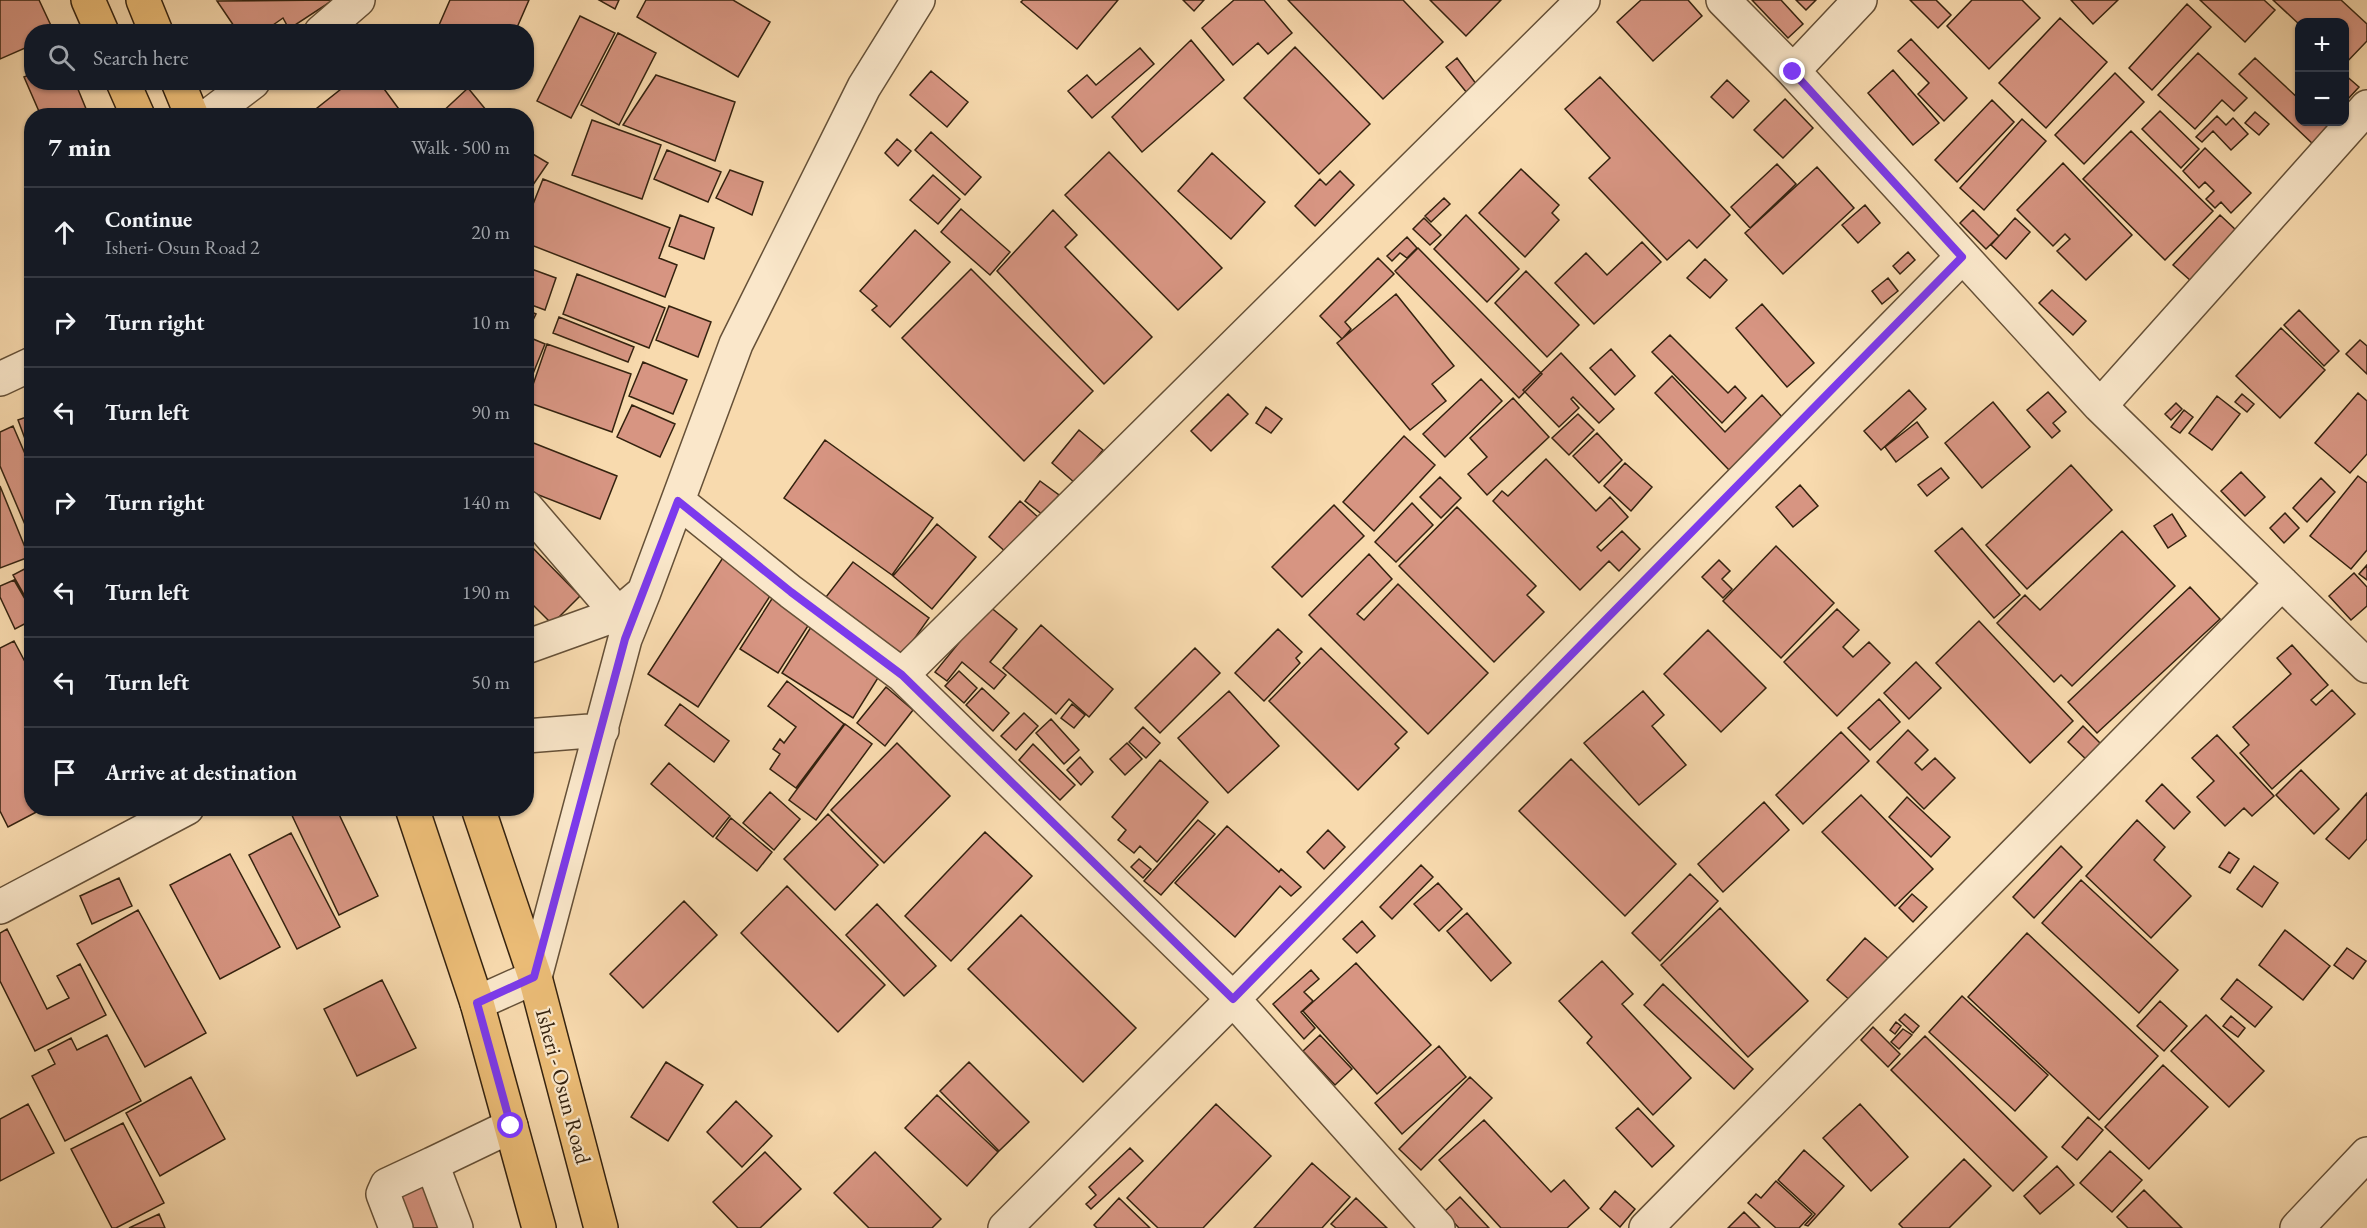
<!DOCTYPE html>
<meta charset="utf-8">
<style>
:root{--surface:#171b24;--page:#20242c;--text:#f1f3f6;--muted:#9ea1a6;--line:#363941}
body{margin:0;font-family:"EB Garamond",serif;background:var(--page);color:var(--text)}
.controls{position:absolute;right:18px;top:18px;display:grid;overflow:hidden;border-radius:12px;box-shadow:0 2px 4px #0004}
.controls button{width:54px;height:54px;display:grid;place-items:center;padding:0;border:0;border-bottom:2px solid var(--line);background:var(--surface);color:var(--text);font:30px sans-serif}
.stop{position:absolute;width:18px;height:18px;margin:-14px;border:4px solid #7c3aed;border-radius:50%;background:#fff}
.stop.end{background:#7c3aed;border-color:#fff;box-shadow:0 2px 6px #0008}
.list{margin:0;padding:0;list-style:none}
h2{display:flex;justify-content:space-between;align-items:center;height:78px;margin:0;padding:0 24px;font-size:26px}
h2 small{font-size:20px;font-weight:400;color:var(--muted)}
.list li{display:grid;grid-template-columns:39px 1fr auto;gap:18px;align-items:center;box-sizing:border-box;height:90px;padding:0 24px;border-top:2px solid var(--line)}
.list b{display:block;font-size:22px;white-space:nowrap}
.list p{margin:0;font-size:20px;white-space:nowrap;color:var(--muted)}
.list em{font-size:20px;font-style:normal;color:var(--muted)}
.icon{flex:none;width:33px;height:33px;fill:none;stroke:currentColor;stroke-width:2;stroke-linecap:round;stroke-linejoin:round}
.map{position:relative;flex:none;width:2367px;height:1228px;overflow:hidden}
.search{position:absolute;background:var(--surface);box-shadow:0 2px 4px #0004;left:24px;top:24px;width:510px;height:66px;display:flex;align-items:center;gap:15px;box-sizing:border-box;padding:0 21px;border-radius:24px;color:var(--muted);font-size:22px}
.panel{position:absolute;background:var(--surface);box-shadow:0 2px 4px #0004;left:24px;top:108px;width:510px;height:708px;border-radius:24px}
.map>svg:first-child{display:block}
.building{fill:#d79582;stroke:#34220f;stroke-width:1.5}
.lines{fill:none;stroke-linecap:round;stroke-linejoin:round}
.minor-casing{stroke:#655037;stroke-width:36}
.major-casing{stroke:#34220f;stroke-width:36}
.minor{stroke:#fae7ca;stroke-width:33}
.major{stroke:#ecbd77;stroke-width:33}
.route{stroke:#7c3aed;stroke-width:8}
.labels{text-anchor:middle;stroke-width:4.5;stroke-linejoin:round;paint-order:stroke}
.street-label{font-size:22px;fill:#34220f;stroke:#fae7ca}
</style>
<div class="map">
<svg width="2367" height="1228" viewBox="0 0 2367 1228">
<rect width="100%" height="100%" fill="#f8daae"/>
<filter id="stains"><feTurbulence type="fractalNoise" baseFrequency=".00333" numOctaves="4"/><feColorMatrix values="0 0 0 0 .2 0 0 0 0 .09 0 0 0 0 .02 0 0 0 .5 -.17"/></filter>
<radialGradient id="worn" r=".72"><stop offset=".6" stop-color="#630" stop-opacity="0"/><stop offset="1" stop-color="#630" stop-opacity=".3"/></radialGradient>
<path class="building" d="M0,0H39L54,32H32V45L0,59Z
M333,0L289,29L283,18L263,32H238L217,1Z
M450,0H529L515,32H436Z
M599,0H619L615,9Z
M646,0H733L770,22L738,77L637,17Z
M1023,0H1118L1077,49L1021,2Z
M1183,0H1204L1194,11Z
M1234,0H1264L1292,33L1268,54L1258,43L1233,65L1202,28Z
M1288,0H1403L1443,42L1383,99Z
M1430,0H1501L1466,36Z
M1641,0H1688L1702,16L1653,61L1617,22Z
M1752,0H1781L1803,24L1788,38Z
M1796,0H1816L1806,10Z
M1910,0H1936L1951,15L1938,28Z
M1972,0H2022L2040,18L1989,69L1947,26Z
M2071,0H2118L2093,24Z
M2200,0H2264L2275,10L2245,42Z
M2273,0H2341L2367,24V41L2344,65V22H2300V25Z
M2187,4L2211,27L2152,90L2129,68Z
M580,16L615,33L571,118L537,101Z
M2060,18L2107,62L2046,128L1999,83Z
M618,33L656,53L619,125L581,105Z
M1911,39L1967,98L1944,121L1918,94L1929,83L1898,51Z
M1191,40L1224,80L1142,152L1112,117Z
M1295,47L1370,124L1319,174L1244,98Z
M1140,48L1154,64L1092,118L1068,91L1087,75L1096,85Z
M2198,53L2247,98L2234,111L2222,100L2195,129L2158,95Z
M1457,58L1477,85L1467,93L1446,67Z
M2255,58L2300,100V122H2322L2330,128L2314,145L2239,74Z
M1893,70L1939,123L1913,145L1868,93Z
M931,71L968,102L947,127L910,95Z
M2115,73L2144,102L2084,164L2055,135Z
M32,74V82H75L89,116H41L24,77Z
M2344,74L2359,87L2347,100L2344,98Z
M656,75L735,102L715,161L623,125Z
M1600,77L1730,215L1697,248L1689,240L1667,260L1589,178L1610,158L1565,109Z
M1727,80L1749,101L1733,118L1711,97Z
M350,82H379L404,116H307Z
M468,88L491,116H438Z
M1785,99L1813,128L1783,158L1754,130Z
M1992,100L2014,122L1957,182L1935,160Z
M2160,111L2199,149L2181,168L2142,129Z
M2255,112L2269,124L2259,135L2245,123Z
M2217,116L2226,125L2233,118L2248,134L2231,150L2213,131L2202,142L2196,137Z
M2022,119L2046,141L1984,210L1960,188Z
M592,120L661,145L642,199L572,175Z
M2131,131L2213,211L2165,260L2083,179Z
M931,132L981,177L965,195L915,150Z
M897,139L911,151L898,166L885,153Z
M2205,148L2251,193L2231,213L2221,202L2215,208L2206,199L2214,191L2205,182L2199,188L2183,171Z
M526,150L548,163L526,195Z
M667,150L721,172L708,202L654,179Z
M1109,152L1222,268L1178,310L1065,195Z
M1212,153L1265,202L1231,239L1178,191Z
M2063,163L2132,235L2086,280L2057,251L2070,239L2065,234L2053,246L2017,210Z
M1777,164L1796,184L1750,228L1731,207Z
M1817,167L1854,208L1783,274L1745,233Z
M1521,169L1559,205L1552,213L1559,220L1525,257L1479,213Z
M730,170L763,182L752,215L716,198Z
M1340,171L1354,185L1315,226L1295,206L1320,179L1326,185Z
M933,175L960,199L938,224L910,200Z
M543,179L670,228L659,258L677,265L665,297L526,243V222Z
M1444,198L1450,204L1431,222L1425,216Z
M1865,205L1880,223L1858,243L1842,225Z
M961,209L1010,252L990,275L941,232Z
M1053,210L1077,235L1065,247L1152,337L1104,384L997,271Z
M1973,210L1999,236L1986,249L1960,223Z
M680,215L714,228L704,259L669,246Z
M1466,215L1519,269L1487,302L1434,249Z
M2220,215L2237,231L2191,281L2173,265Z
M1424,218L1441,235L1430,245L1413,229Z
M2015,218L2030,232L2006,259L1991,245Z
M915,230L950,262L890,327L872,310L877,306L860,291Z
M1407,237L1417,248L1407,258L1400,253L1392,261L1387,256Z
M1642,242L1661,262L1594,324L1555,283L1586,253L1607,275Z
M1418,248L1542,374L1519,398L1395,271Z
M1908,252L1915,260L1900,274L1893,266Z
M1378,258L1394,274L1345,322L1351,329L1342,339L1320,316Z
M1705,259L1727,280L1710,298L1687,278Z
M526,267L556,278L545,310L526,303Z
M971,269L1093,391L1024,461L902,338Z
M1526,271L1579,325L1547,357L1495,303Z
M577,274L665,308L649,348L563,314Z
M1888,278L1898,291L1882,304L1872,291Z
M2052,290L2086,321L2073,335L2039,303Z
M1396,294L1454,366L1432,384L1446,401L1410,430L1337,343Z
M1762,304L1814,363L1787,387L1736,328Z
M669,306L711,322L698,357L656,340Z
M526,310L536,314L530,326L526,324Z
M2299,310L2339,351L2324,366L2284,325Z
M559,317L634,347L628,362L553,333Z
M2281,328L2325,370L2280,418L2236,376Z
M1670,335L1728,393L1735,386L1746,398L1722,423L1652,352Z
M526,336L545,344L526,391Z
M2360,340L2367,346V374L2346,354Z
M547,344L631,374L612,432L527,402Z
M1611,349L1635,376L1615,395L1590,368Z
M1561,353L1614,409L1599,423L1573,397L1571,399L1579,408L1559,427L1523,390Z
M643,362L687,380L673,414L629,396Z
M1672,376L1725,432L1762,395L1783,418L1729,470L1655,393Z
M1481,379L1502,401L1445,457L1423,434Z
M1909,390L1926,409L1881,450L1864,431Z
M2048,392L2066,412L2053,423L2060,431L2052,438L2027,410Z
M2358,393L2367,401V454L2350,473L2315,443Z
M1228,394L1248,414L1211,451L1191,431Z
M2242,394L2254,404L2247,412L2235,402Z
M2217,396L2240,414L2212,450L2189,433Z
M1513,398L1549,437L1487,495L1468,474L1487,457L1470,438Z
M1993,402L2030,447L1982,488L1945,443Z
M2176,403L2182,409L2171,420L2165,414Z
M632,405L675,424L660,457L617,437Z
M1266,407L1282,419L1271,433L1256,423Z
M2184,410L2193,417L2180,433L2171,427Z
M1578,414L1594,430L1569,455L1552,438Z
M32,415V455H31L18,420Z
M1917,422L1928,437L1896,462L1885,447Z
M13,426L32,470V541L0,466V432Z
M1079,430L1103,450L1075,483L1052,463Z
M1597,433L1622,460L1599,483L1573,456Z
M1404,436L1435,465L1374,531L1343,502Z
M526,440L617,476L600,519L526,490Z
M825,440L933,518L892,575L784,498Z
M1546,459L1596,511L1610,497L1628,517L1597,547L1601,551L1622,531L1640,549L1619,571L1609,561L1580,590L1493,501L1502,491L1508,496Z
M1625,463L1652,487L1631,511L1604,486Z
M2071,465L2112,510L2027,589L1986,545Z
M1941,468L1949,478L1927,496L1918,485Z
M2241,472L2265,497L2245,516L2221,491Z
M2358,476L2367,483V550L2351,569L2310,536Z
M1440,477L1461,498L1441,518L1420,497Z
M2321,478L2335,492L2307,522L2293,508Z
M1040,481L1059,495L1043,515L1025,501Z
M1800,485L1818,506L1793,527L1776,507Z
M0,486L29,557L0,568Z
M1020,501L1039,518L1008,554L989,537Z
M1412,503L1433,525L1396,562L1375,542Z
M1334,505L1364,536L1302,597L1272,567Z
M1457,507L1536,586L1527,595L1544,612L1494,662L1399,566Z
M2285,513L2299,528L2284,543L2270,528Z
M2172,514L2186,536L2168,548L2154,526Z
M937,524L976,557L932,609L893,576Z
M1962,528L2020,595L1994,618L1935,551Z
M2122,531L2175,586L2072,686L2061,675L2054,682L1997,623L2025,595L2040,610Z
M526,541L580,596L552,624L526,598Z
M1776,546L1834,603L1781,658L1723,601Z
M1369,554L1392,579L1357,614L1364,620L1398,584L1488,673L1428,734L1309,615Z
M724,556L774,590L698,707L648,674Z
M1719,560L1730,571L1722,579L1732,589L1723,598L1702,577Z
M853,562L929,618L903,655L826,597Z
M32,565V607H31L13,575Z
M2367,565V580L2359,574Z
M2354,573L2367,587V606L2351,620L2329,596Z
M14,580L32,611V620L15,629L0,597V586Z
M2190,587L2220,619L2097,733L2068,702Z
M775,594L813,618L778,673L740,649Z
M989,606L1017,629L990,662L1006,675L994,689L962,662L947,681L935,672Z
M1837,609L1859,630L1843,647L1853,657L1869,642L1890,663L1837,716L1784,662Z
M1979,621L2073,721L2030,763L1936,663Z
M1041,625L1113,689L1089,717L1069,699L1056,714L1003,668Z
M811,627L881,673L853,718L782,673Z
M1278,629L1302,652L1296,658L1300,663L1264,701L1235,673Z
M1708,630L1766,688L1721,732L1664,674Z
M14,641L32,675V808H44L8,827L0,811V648Z
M2292,645L2328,685L2311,700L2316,705L2332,690L2355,714L2272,789L2240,753L2249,745L2233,727L2291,674L2277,658Z
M1195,648L1220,673L1160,733L1135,708Z
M1321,648L1407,732L1395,744L1399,748L1358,790L1269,701Z
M1916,662L1941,688L1909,719L1884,693Z
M959,671L977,688L964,703L945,686Z
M787,681L844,724L796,788L770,769L780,754L773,749L780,739L784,743L796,727L768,706Z
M886,687L913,710L885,746L857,723Z
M982,688L1009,713L993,731L966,705Z
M1229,691L1279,746L1228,793L1178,738Z
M1643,691L1664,715L1652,726L1686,765L1639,805L1584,743Z
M1879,699L1900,722L1870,750L1848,728Z
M680,704L729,741L714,762L665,725Z
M1072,704L1085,715L1074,728L1061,718Z
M1024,713L1038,726L1016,750L1001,736Z
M1051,719L1079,750L1064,764L1036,733Z
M845,724L872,744L816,820L789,800Z
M2083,726L2104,747L2090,763L2068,742Z
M1143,727L1160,743L1146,758L1129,742Z
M1908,730L1928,750L1915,763L1922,770L1935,758L1955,778L1924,809L1877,762Z
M1841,732L1869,761L1803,824L1776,795Z
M2217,735L2274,796L2252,816L2244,808L2225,826L2197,797L2214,781L2192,758Z
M897,743L950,796L884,863L831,810Z
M1127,743L1142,759L1125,775L1110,759Z
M1033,744L1075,785L1060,800L1019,760Z
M1080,757L1093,772L1081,785L1067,770Z
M1571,759L1676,864L1625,916L1519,811Z
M1160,760L1208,802L1157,862L1140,846L1134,853L1118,840L1126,830L1112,817Z
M669,763L730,816L713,837L651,784Z
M2301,770L2339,809L2314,834L2276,795Z
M2162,784L2190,812L2174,829L2146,801Z
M770,792L800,819L774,850L743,823Z
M2367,793V839L2349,859L2326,839Z
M1861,795L1933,869L1895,906L1822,832Z
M1907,797L1950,837L1931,857L1889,817Z
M1764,802L1789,830L1723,892L1698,864Z
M336,808L378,896L339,915L289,809Z
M828,814L878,865L835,910L784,859Z
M731,818L772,852L757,871L716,838Z
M1198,820L1215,834L1161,895L1144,881Z
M2137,820L2165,847L2154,860L2191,896L2151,938L2086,876Z
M1227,826L1279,872L1281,869L1301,887L1291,896L1280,886L1235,937L1175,883Z
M1328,830L1345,847L1324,869L1307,852Z
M985,832L1032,876L951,961L905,916Z
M291,833L340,927L297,949L249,855Z
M2061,846L2082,867L2034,918L2013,897Z
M2229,852L2239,859L2230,873L2219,867Z
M230,854L280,947L220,979L170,885Z
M1139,859L1151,869L1143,878L1131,867Z
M1421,865L1433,877L1392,919L1380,907Z
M2254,866L2278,883L2262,907L2237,889Z
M1690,874L1718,901L1660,961L1632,933Z
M119,878L132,906L92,924L80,896Z
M2081,880L2178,970L2139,1013L2042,923Z
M1438,883L1462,909L1439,931L1414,904Z
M787,886L885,985L838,1032L741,933Z
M1912,894L1927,907L1913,922L1899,908Z
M684,901L717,935L643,1008L610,974Z
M877,904L936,966L904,996L846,935Z
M1720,908L1808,1001L1748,1057L1661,965Z
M138,910L206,1033L145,1067L77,944Z
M1467,913L1511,963L1491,981L1447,931Z
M1021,915L1136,1028L1083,1082L968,969Z
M1362,921L1375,936L1357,953L1343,939Z
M7,929L47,1009L69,998L57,976L80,964L106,1015L35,1051L0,981V933Z
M2285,930L2330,966L2303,1000L2259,965Z
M2027,933L2158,1056L2099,1120L1968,997Z
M1865,938L1889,959L1852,1002L1827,980Z
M2347,948L2366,961L2353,979L2334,965Z
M1602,961L1633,994L1622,1004L1691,1078L1653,1115L1587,1043L1592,1037L1559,1001Z
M1356,963L1431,1045L1377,1094L1303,1011Z
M1311,970L1319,979L1304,992L1313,1001L1301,1012L1315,1028L1304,1039L1273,1004Z
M2237,979L2272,1007L2255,1027L2221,999Z
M382,980L416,1048L357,1076L324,1009Z
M1663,984L1753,1069L1734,1089L1644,1005Z
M1962,996L2048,1075L2015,1111L1929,1032Z
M2160,1001L2187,1026L2164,1051L2137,1026Z
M1905,1014L1919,1026L1913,1033L1899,1020Z
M2206,1015L2264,1071L2229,1107L2171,1051Z
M2231,1016L2245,1028L2238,1037L2223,1026Z
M1896,1022L1901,1026L1895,1034L1890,1030Z
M1873,1027L1900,1054L1888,1067L1861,1040Z
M1903,1029L1912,1035L1899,1049L1891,1042Z
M107,1035L141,1101L65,1141L32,1076L55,1064L48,1050L71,1038L77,1050Z
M1320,1035L1352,1069L1335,1085L1303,1051Z
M1925,1036L2047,1157L2013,1191L1891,1070Z
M1439,1046L1466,1077L1402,1134L1375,1103Z
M666,1062L703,1085L668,1141L631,1117Z
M969,1062L1029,1122L999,1151L940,1091Z
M2163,1065L2208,1107L2149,1169L2105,1127Z
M191,1077L225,1139L160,1176L126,1113Z
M1470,1077L1492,1098L1421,1170L1399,1149Z
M937,1095L998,1152L967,1186L905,1128Z
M736,1101L772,1136L742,1167L707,1132Z
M28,1104L54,1153L0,1181V1119Z
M1216,1104L1271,1156L1203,1228H1158L1127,1198Z
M1860,1104L1908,1157L1871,1191L1823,1138Z
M1638,1108L1674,1146L1652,1167L1616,1128Z
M2088,1117L2103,1130L2077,1160L2062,1147Z
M1484,1120L1551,1192L1564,1180L1589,1208L1567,1228H1501L1439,1160Z
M123,1123L164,1203L116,1228H112L71,1149Z
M1130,1148L1143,1161L1091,1209L1086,1204L1096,1195L1089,1187Z
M1804,1150L1844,1186L1808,1226L1805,1225L1815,1214L1778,1180Z
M2110,1151L2142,1180L2112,1212L2080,1183Z
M765,1152L801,1189L760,1228H738L713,1202Z
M875,1152L941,1219L932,1228H869L834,1193Z
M1964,1159L1991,1186L1949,1228H1903L1899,1224Z
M1312,1163L1350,1197L1322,1228H1254Z
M2057,1166L2074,1185L2040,1214L2024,1196Z
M427,1175L447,1228H411L395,1187Z
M1776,1181L1812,1214L1799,1228H1776L1748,1203L1756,1194L1761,1198Z
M2144,1190L2182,1228H2128L2117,1217Z
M1615,1191L1635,1209L1620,1227L1600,1209Z
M1460,1197L1489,1228H1459L1444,1212Z
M1119,1198L1150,1228H1097L1094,1225Z
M1356,1198L1387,1228H1336L1331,1224Z
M1744,1212L1760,1228H1728Z
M159,1214L165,1228H129Z"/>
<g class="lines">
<g class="minor-casing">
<path id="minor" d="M1723,0L1793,71
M1860,0L1793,71L2100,406L2367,666
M321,32L358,0
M208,116L253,82
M0,379L32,364
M2100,406L2367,107
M678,501L791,592L902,675L1233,999L1438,1228
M526,507L618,614L644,592
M526,647L618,614
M902,675L1583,0
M526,736L602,730
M0,907L187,808
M477,1003L535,977L625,639L644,592L736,344L864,87L918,0
M396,1228L383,1194L387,1185L432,1164
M456,1228L432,1164L511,1126
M1005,1228L1233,999L1962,257
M1646,1228L2282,583
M2297,1228L2367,1154"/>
</g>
<g class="major-casing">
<path id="major" d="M88,0L102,32
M143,0L156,32
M123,82L138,116
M178,82L192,116
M412,808L477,1003L539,1228
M478,808L535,977L601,1228"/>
</g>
<use href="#minor" class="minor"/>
<use href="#major" class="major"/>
</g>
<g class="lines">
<path class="route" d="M511,1126L477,1003L534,977L625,639L678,501L791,592L902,675L1233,999L1962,257L1793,72"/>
</g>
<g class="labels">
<g class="street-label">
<text transform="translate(564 1086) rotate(75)" y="8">Isheri - Osun Road</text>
</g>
</g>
<rect width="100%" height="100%" filter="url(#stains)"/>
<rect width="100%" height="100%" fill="url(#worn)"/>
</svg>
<div class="controls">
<button>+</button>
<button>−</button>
</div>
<div class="stop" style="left:511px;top:1126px"></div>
<div class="stop end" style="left:1793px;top:72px"></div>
<div class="search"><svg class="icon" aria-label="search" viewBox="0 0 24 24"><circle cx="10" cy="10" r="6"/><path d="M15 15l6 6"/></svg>Search here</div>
<section class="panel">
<h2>7 min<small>Walk · 500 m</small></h2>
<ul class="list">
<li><svg class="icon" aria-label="ahead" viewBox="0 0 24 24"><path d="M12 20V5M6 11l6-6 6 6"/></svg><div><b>Continue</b><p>Isheri- Osun Road 2</p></div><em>20 m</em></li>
<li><svg class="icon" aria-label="right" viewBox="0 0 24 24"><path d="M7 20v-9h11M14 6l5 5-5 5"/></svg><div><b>Turn right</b></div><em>10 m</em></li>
<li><svg class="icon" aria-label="left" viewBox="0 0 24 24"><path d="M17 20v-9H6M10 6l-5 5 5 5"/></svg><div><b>Turn left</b></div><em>90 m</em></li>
<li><svg class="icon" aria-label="right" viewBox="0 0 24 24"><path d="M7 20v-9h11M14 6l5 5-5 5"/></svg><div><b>Turn right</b></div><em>140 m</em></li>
<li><svg class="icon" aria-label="left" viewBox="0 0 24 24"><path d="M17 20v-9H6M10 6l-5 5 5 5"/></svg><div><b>Turn left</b></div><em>190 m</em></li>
<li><svg class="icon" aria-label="left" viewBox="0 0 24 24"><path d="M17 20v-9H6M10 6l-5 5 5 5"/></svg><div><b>Turn left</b></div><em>50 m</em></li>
<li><svg class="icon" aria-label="arrive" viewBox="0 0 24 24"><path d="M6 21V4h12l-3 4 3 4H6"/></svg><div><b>Arrive at destination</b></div></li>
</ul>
</section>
</div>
